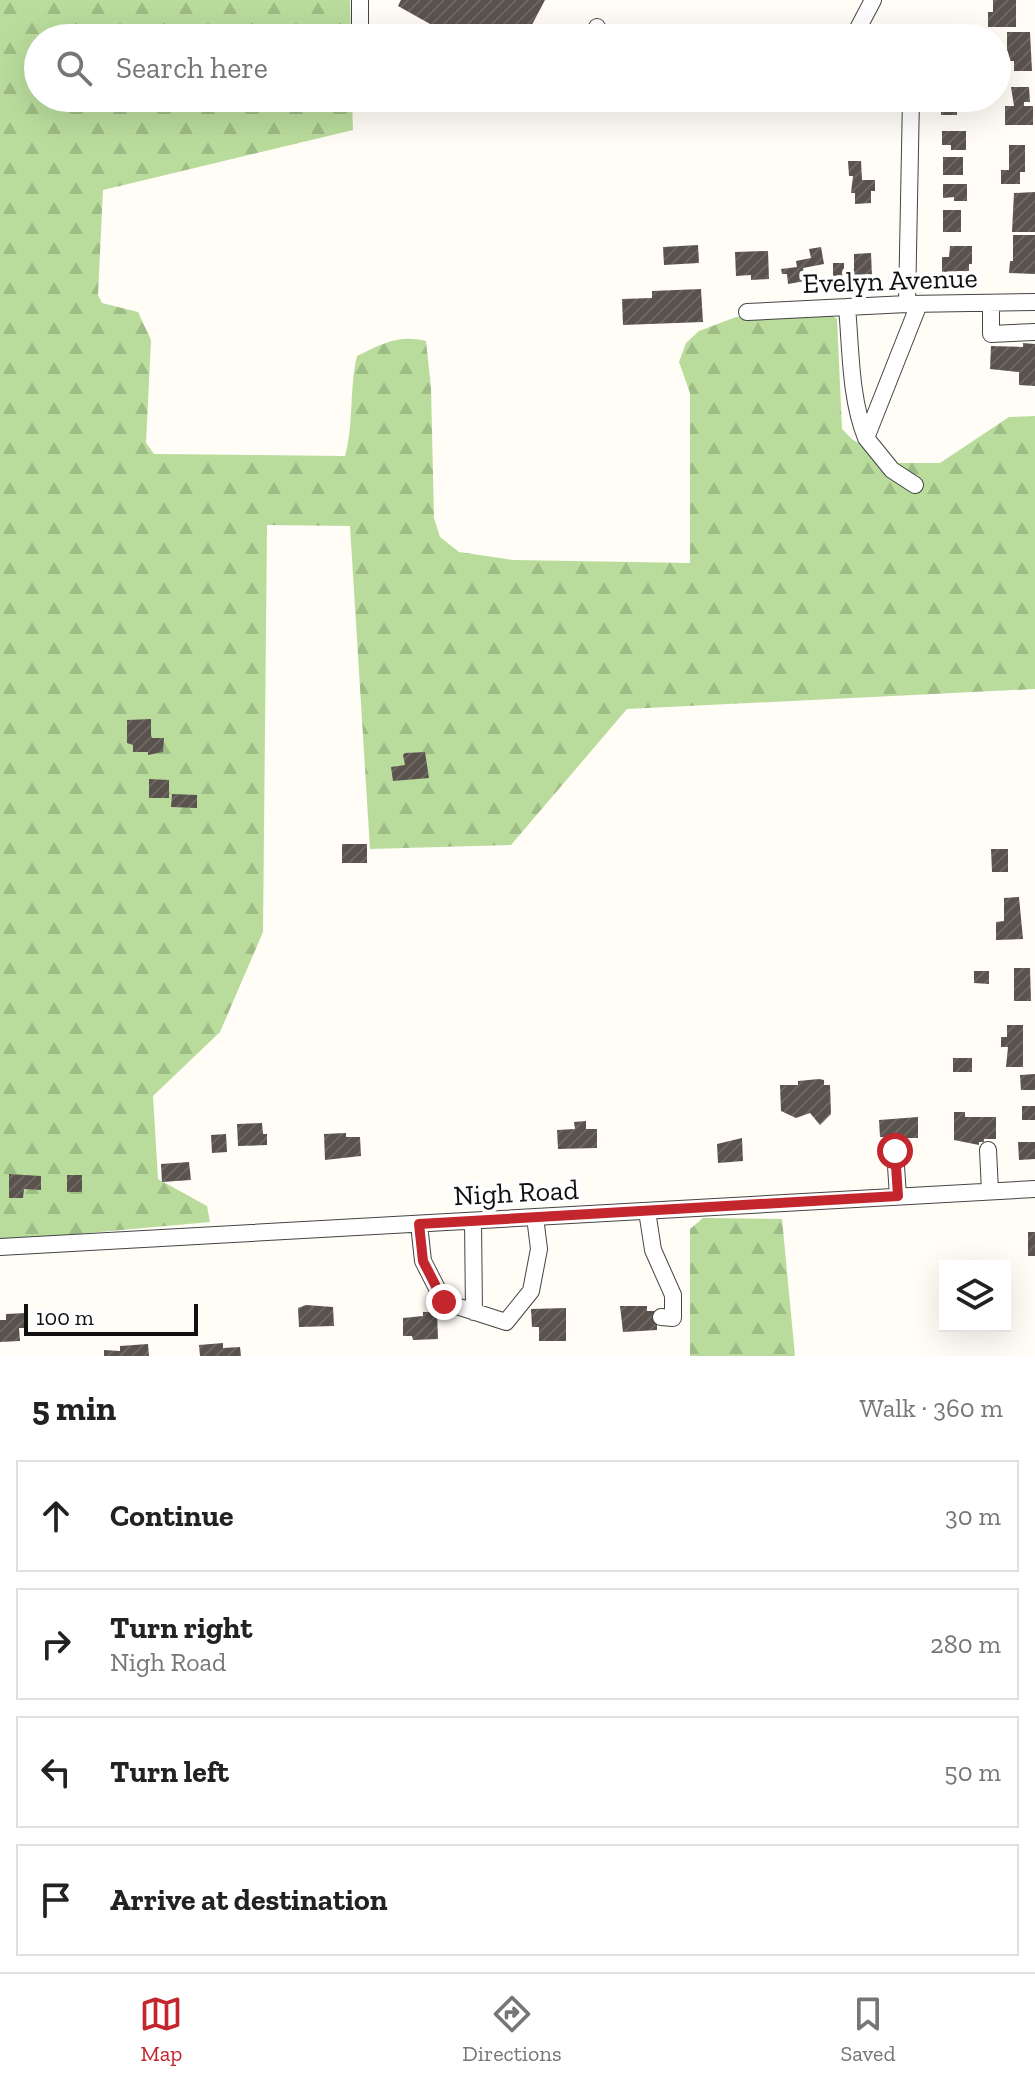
<!DOCTYPE html>
<meta charset="utf-8">
<style>
:root{--surface:#fff;--page:#f2f2f2;--text:#222;--muted:#767676;--line:#e0e0e0;--accent:#c4262e}
body{margin:0;font-family:"Zilla Slab",serif;background:var(--page);color:var(--text)}
.controls{position:absolute;right:24px;bottom:24px;display:grid;overflow:hidden;border-radius:0px;box-shadow:0 8px 32px #0002}
.controls button{width:72px;height:72px;display:grid;place-items:center;padding:0;border:0;border-bottom:2px solid var(--line);background:var(--surface);color:var(--text);font:40px sans-serif}
.scale{position:absolute;left:24px;bottom:20px;width:174px;box-sizing:border-box;padding-left:8px;border:4px solid #111;border-top:0;font-size:22px;line-height:28px;white-space:nowrap;color:#111;-webkit-text-stroke:6px #fff;paint-order:stroke}
.stop{position:absolute;width:24px;height:24px;margin:-18px;border:6px solid #c4262e;border-radius:50%;background:#fff}
.stop.end{background:#c4262e;border-color:#fff;box-shadow:0 2px 8px #0008}
.list{margin:0;padding:0;list-style:none}
h2{display:flex;justify-content:space-between;align-items:center;height:104px;margin:0;padding:0 32px;font-size:34px}
h2 small{font-size:26px;font-weight:400;color:var(--muted)}
.list li{display:grid;grid-template-columns:52px 1fr auto;gap:24px;align-items:center;box-sizing:border-box;height:112px;margin:0 16px 16px;padding:0 16px;border:2px solid var(--line);border-radius:0px}
.list b{display:block;font-size:30px;white-space:nowrap}
.list p{margin:0;font-size:26px;white-space:nowrap;color:var(--muted)}
.list em{font-size:26px;font-style:normal;color:var(--muted)}
.icon{flex:none;width:44px;height:44px;fill:none;stroke:currentColor;stroke-width:2;stroke-linecap:round;stroke-linejoin:round}
.map{position:relative;flex:none;width:1035px;height:1356px;overflow:hidden}
.search{position:absolute;background:var(--surface);box-shadow:0 8px 32px #0002;left:24px;right:24px;top:24px;height:88px;display:flex;align-items:center;gap:20px;box-sizing:border-box;padding:0 28px;border-radius:44px;color:var(--muted);font-size:30px}
.sheet{height:616px;background:var(--surface)}
nav{display:flex;justify-content:space-around;align-items:center;box-sizing:border-box;height:112px;border-top:2px solid var(--line);background:var(--surface);font-size:22px;color:var(--muted)}
nav a{display:grid;justify-items:center;gap:4px}
nav .on{color:var(--accent)}
.map>svg:first-child{display:block}
.forest{fill:url(#forest-firs)}
.building{fill:url(#building-hatch)}
.lines{fill:none;stroke-linecap:round;stroke-linejoin:round}
.minor-casing{stroke:#444;stroke-width:18}
.minor{stroke:#fff;stroke-width:16}
.route{stroke:#c4262e;stroke-width:10}
.labels{text-anchor:middle;stroke-width:8;stroke-linejoin:round;paint-order:stroke}
.street-label{font-size:28px;fill:#111;stroke:#fff}
</style>
<div class="map">
<svg width="1035" height="1356" viewBox="0 0 1035 1356">
<defs>
<pattern id="forest-firs" width="22" height="20" patternUnits="userSpaceOnUse" patternTransform="scale(2)"><rect width="22" height="20" fill="#b9dc9c"/><path d="M5 1l3.5 6h-7zM16 11l3.5 6h-7z" fill="#9ebc85"/></pattern>
<pattern id="building-hatch" width="6" height="6" patternUnits="userSpaceOnUse" patternTransform="scale(2)"><rect width="6" height="6" fill="#5a524d"/><path d="M-1 1l2-2M0 6l6-6M5 7l2-2" fill="none" stroke="#6d6662"/></pattern>
</defs>
<rect width="100%" height="100%" fill="#fffdf5"/>
<path class="forest" d="M0,0H350L351,38H38V98H352L353,130L103,190L98,295L102,303L138,312L151,340L146,443L154,454L345,456C354,424 349,390 357,356C381,344 399,334 426,341L431,388L434,518L440,537L459,552L513,560L690,563V393L679,362L686,343L699,331L736,317L824,310L837,319L842,429L853,440L896,463H940L1009,417L1035,416V689L627,709L511,845L370,849L350,526L267,525L263,932L220,1032L153,1096L158,1179L207,1206L210,1222L0,1241Z
M703,1218L782,1219L795,1356H690V1229Z"/>
<path class="building" d="M401,0H545L525,38H494L483,32L480,38H476L451,25L448,34L398,6Z
M993,0H1016V27H988V12H993Z
M1007,32H1030L1032,71H1014V61H1007Z
M1011,87H1029L1030,102H1024V106H1033V125H1005V106H1014Z
M941,98H957V115H941Z
M942,131H966V150H951V145H942Z
M1009,145H1025V172H1020V184H1001V170H1009Z
M943,157H963V175H943Z
M848,161H861L862,180H875V191H871V203L855,204V193H851L853,176H849Z
M943,184H967V201H954V197L943,198Z
M1035,192V232H1012L1014,193Z
M943,210H961V232H943Z
M1013,235H1035V274L1009,273L1010,261H1013Z
M698,245L699,263L664,265L663,247Z
M950,246H972V264H969V271L942,272V257H949Z
M821,247L824,264L803,268L805,281L788,284L787,274H782L781,269L797,267L796,261L811,258L809,249Z
M768,251L769,279L751,280V275L736,276L735,252Z
M871,253L872,276H833V263H844V269H854V254Z
M701,289L703,322L623,325L622,299L652,298V291Z
M1023,343L1035,344V386L1019,385V372L990,369L991,346L1023,347Z
M151,719V735L152,738H164L163,752L148,755V752H133V745L127,743V720Z
M425,752L429,778L393,781L391,767L405,765L403,755L405,753Z
M149,779L169,780V798H149Z
M172,794L197,795V808L171,807Z
M342,844H367V863H342Z
M991,849H1008V872H992Z
M1019,897L1023,939L996,940V922L1004,921V898Z
M1014,968H1030L1031,1001H1014Z
M974,971H989V984L974,983Z
M1007,1025H1023V1067H1006L1008,1047H1001V1037H1007Z
M953,1058H972V1072H953Z
M1035,1074V1090H1021L1020,1075Z
M819,1079L824,1080V1085H830L831,1114L820,1125L810,1113L796,1118L781,1111L780,1085H798V1081Z
M1022,1106H1035V1120H1022Z
M954,1112H965V1117H996V1139H984V1142H979V1145L954,1140Z
M918,1117V1138H903V1145L889,1146V1137H880L879,1120Z
M586,1121V1129H597V1148L558,1149L557,1130L575,1129L574,1122Z
M262,1123L263,1134H267V1145L238,1146L237,1124Z
M346,1133V1137H360L361,1156L325,1160L324,1134Z
M226,1134L227,1152L212,1153L211,1135Z
M742,1138L743,1161L718,1163L717,1144Z
M1018,1142H1035V1159L1019,1160Z
M189,1162L191,1180L162,1182L161,1164Z
M9,1174L41,1176V1190L24,1189L23,1198H9Z
M67,1175H82V1192H67Z
M1028,1232H1035V1256H1028Z
M306,1305L333,1307L334,1326L299,1327L298,1308Z
M620,1306H647V1311H657V1330L623,1332Z
M566,1308V1341H539V1327H532L531,1309Z
M423,1312H437L438,1339L413,1340L412,1336H403V1318L423,1316Z
M26,1313V1328H19L20,1341L0,1342V1320H6V1314Z
M223,1343V1348L240,1347L241,1356H200L199,1345Z
M148,1344L149,1356H104V1350L120,1351V1346Z"/>
<g class="lines">
<g class="minor-casing">
<path id="minor" d="M597,27V38
M360,38V0
M853,38L873,0
M991,303V334L1035,332
M907,304L911,98
M847,307C851,351 850,398 866,438
M747,312L907,304L1035,302
M915,485L892,470L866,438L919,304
M988,1150L990,1191
M895,1151L898,1196
M647,1211L653,1250L673,1295V1318L661,1317
M473,1221L474,1312
M419,1224L423,1261L444,1302L506,1322L531,1291L539,1249L535,1217
M0,1247L1035,1189"/>
</g>
<use href="#minor" class="minor"/>
</g>
<g class="lines">
<path class="route" d="M444,1302L423,1261L419,1224L898,1196L895,1151"/>
</g>
<g class="labels">
<g class="street-label">
<text transform="translate(890 280) rotate(-2)" y="10">Evelyn Avenue</text>
<text transform="translate(516 1192) rotate(-3)" y="10">Nigh Road</text>
</g>
</g>
</svg>
<div class="controls">
<button><svg class="icon" aria-label="layers" viewBox="0 0 24 24"><path d="M12 4l9 5-9 5-9-5zM3 14l9 5 9-5"/></svg></button>
</div>
<div class="scale">100 m</div>
<div class="stop" style="left:895px;top:1151px"></div>
<div class="stop end" style="left:444px;top:1302px"></div>
<div class="search"><svg class="icon" aria-label="search" viewBox="0 0 24 24"><circle cx="10" cy="10" r="6"/><path d="M15 15l6 6"/></svg>Search here</div>
</div>
<section class="sheet">
<h2>5 min<small>Walk · 360 m</small></h2>
<ul class="list">
<li><svg class="icon" aria-label="ahead" viewBox="0 0 24 24"><path d="M12 20V5M6 11l6-6 6 6"/></svg><div><b>Continue</b></div><em>30 m</em></li>
<li><svg class="icon" aria-label="right" viewBox="0 0 24 24"><path d="M7 20v-9h11M14 6l5 5-5 5"/></svg><div><b>Turn right</b><p>Nigh Road</p></div><em>280 m</em></li>
<li><svg class="icon" aria-label="left" viewBox="0 0 24 24"><path d="M17 20v-9H6M10 6l-5 5 5 5"/></svg><div><b>Turn left</b></div><em>50 m</em></li>
<li><svg class="icon" aria-label="arrive" viewBox="0 0 24 24"><path d="M6 21V4h12l-3 4 3 4H6"/></svg><div><b>Arrive at destination</b></div></li>
</ul>
</section>
<nav>
<a class="on"><svg class="icon" aria-label="map" viewBox="0 0 24 24"><path d="M3 6l6-2 6 2 6-2v14l-6 2-6-2-6 2zM9 4v14M15 6v14"/></svg>Map</a>
<a><svg class="icon" aria-label="directions" viewBox="0 0 24 24"><path d="M12 3l9 9-9 9-9-9zM9 14v-3h6M13 9l2 2-2 2"/></svg>Directions</a>
<a><svg class="icon" aria-label="saved" viewBox="0 0 24 24"><path d="M7 4h10v16l-5-4-5 4z"/></svg>Saved</a>
</nav>
